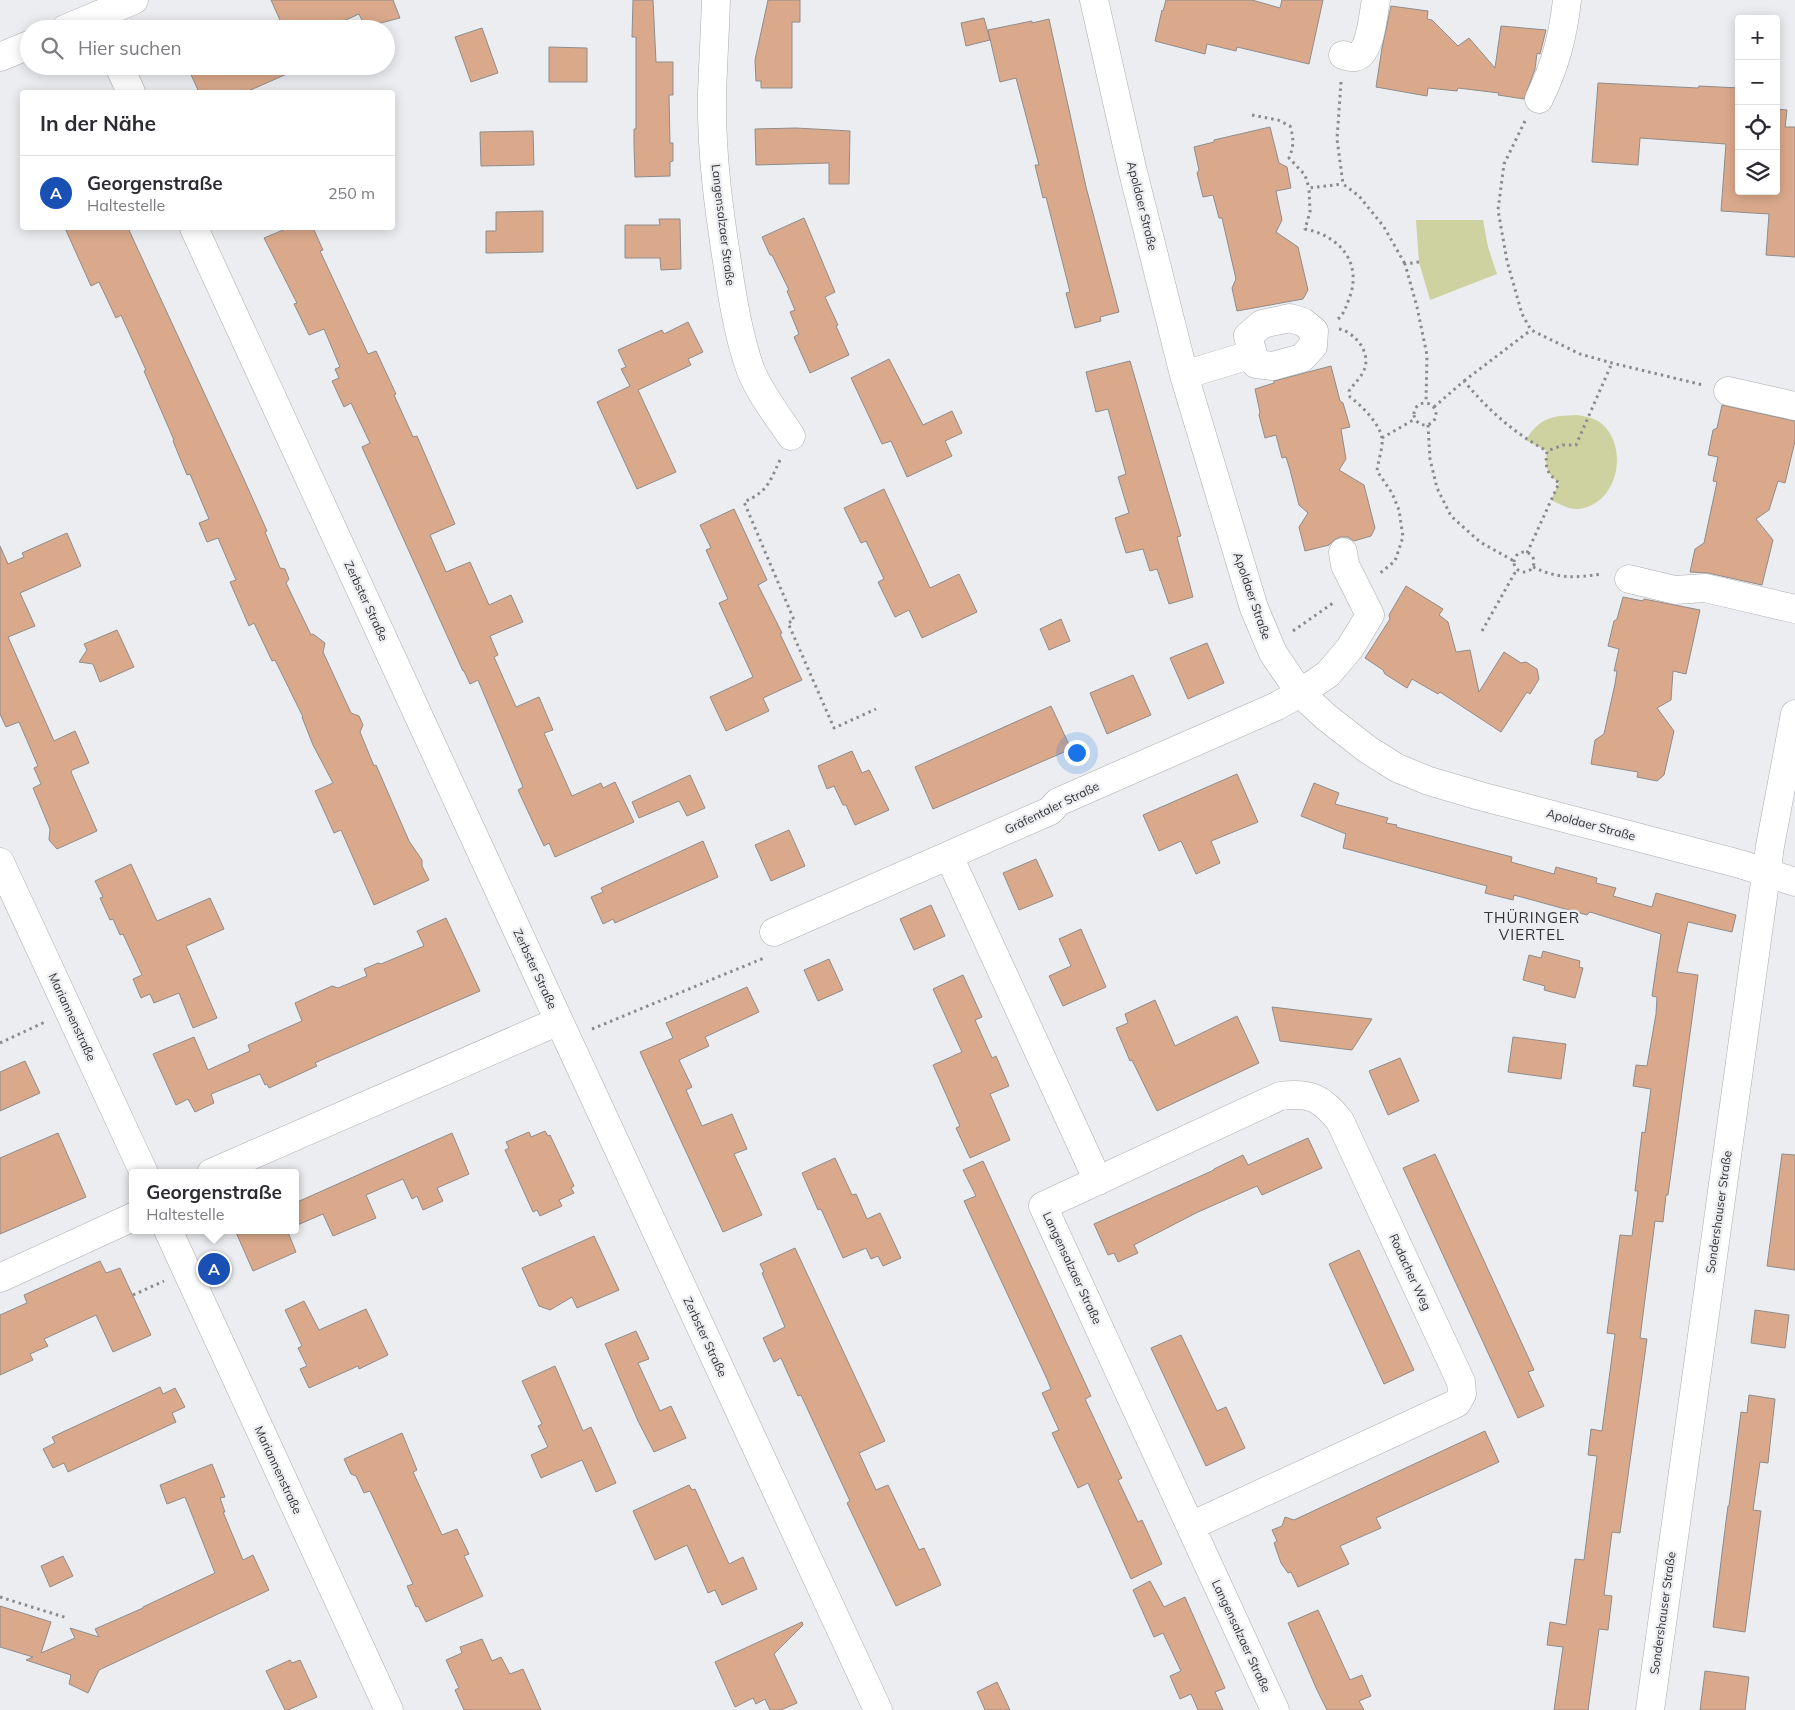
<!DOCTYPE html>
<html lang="de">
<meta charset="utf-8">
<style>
:root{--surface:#fff;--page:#f2f2f3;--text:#2b2b33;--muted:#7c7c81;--line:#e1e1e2;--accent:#0f766e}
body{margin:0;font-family:Mulish,sans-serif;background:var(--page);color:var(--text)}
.controls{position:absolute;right:15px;top:15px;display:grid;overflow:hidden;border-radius:5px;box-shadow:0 2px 12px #0003}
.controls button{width:45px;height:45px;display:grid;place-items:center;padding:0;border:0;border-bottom:1px solid var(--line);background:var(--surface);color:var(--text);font:25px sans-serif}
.you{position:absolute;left:1076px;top:752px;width:18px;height:18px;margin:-12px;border:4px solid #fff;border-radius:50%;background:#1a73e8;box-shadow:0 0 0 8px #1a73e833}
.badge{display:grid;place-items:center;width:32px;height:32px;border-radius:50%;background:var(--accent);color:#fff;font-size:16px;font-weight:700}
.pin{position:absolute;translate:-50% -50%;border:2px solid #fff;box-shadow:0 1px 5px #0006}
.popup{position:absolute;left:129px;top:1169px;width:170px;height:65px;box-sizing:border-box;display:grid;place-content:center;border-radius:5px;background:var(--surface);filter:drop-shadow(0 1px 4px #0005);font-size:16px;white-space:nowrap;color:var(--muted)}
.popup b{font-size:19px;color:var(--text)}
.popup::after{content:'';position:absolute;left:50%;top:100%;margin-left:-10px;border:10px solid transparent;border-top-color:var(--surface)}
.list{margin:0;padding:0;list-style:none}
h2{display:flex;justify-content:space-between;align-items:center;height:65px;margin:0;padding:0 20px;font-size:21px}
h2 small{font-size:16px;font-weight:400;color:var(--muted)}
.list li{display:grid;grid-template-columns:32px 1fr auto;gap:15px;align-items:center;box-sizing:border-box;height:75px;padding:0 20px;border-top:1px solid var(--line)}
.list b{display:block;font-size:19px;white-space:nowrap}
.list p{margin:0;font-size:16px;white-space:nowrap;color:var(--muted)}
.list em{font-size:16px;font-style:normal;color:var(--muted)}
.icon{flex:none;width:28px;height:28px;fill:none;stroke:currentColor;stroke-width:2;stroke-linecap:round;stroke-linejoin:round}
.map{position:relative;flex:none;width:1795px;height:1710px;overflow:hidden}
.search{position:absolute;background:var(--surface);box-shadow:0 2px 12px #0003;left:20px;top:20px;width:375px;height:55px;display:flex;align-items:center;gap:12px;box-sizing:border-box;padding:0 18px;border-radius:28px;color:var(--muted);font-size:19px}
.panel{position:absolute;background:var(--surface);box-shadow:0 2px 12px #0003;left:20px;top:90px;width:375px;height:140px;border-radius:5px}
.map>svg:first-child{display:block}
.green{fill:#ced1a0}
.building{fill:#daa98b;stroke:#8f8c8b}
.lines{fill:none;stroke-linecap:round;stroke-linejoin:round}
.minor-casing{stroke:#aaacae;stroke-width:29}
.path{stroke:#8a8b8d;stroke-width:3;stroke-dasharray:2.5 4;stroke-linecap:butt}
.minor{stroke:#fff;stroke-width:28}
.labels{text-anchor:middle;stroke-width:4.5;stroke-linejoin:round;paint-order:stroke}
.street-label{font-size:12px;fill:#313233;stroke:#ecedf0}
.quarter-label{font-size:15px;letter-spacing:1px;fill:#313233;stroke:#ecedf0}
</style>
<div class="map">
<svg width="1795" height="1710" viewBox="0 0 1795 1710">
<rect width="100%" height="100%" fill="#ecedf0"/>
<path class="green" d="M1416,220H1483L1488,247L1497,274L1430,300L1419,262Z
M1577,415C1585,416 1595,418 1602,424C1630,449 1617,506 1577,509C1568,509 1559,504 1551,500L1559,483C1546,471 1545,469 1547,451L1526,440C1540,417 1552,416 1577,415Z"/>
<path class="building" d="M271,0H393L400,18L365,27L359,14L326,29H284Z
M633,0H653L656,62H673V95H669L670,143H673V161L670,162V176L635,177L634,144V129H636V37H632Z
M768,0H800V22H792V88H761V81H756L755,60Z
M1166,0H1252L1280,8L1282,0H1323L1309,64L1237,47L1236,51L1207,44L1205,54L1155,41L1162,10L1163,11Z
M1391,6L1428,11L1427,19L1432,20L1458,46L1469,38L1495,68L1501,26L1546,30L1540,54L1537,53L1535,69L1524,99L1498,95L1499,93L1458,88L1457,91L1428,88L1427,96L1376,87L1382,48Z
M984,18L990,40L966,46L961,23Z
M1049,19L1086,187L1119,312L1100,317L1101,321L1075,328L1066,293L1070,292L1046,197L1043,198L1035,165H1039L1016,78L1000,82L988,30L1032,21V23Z
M482,28L498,73L471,82L455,37Z
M549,47L587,48V82H549Z
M187,66H305L246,92H199Z
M1598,83L1698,88L1699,86L1739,88V191H1776V109L1787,110L1785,127H1795V257L1766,255L1769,214L1721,211L1726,144L1640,138L1638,165L1592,162Z
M1270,127L1279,163L1287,167L1291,188L1276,191L1282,220L1276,232L1298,247L1308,290L1303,299L1237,311L1232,288L1236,279L1222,218H1219L1213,195L1203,197L1197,173L1199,170L1194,147L1214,142V140Z
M796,128L850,131L849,184H829V163L756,165L755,129Z
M533,131L534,165L481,166L480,132Z
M543,211V252L486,253V231H496V212Z
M804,218L835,292L825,297L838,325L836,326L849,355L810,373L794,337L799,334L790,312L795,310L787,291L789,290L772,255H770L762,237Z
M659,219H680L681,269L661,270L660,258H625V225H660Z
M65,228H128L242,475L267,531L265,532L280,568L285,569L289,579L286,583L311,635L313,634L325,643L323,652L351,713L359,716L363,725L360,732L374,766L376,765L409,841L422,860V866L429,880L374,905L341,830L334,833L315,791L333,783L313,745L302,717H303L275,660L272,661L254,623L249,626L230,582L236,580L218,538L207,542L199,523L209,519L190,474L187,475L173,441L174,440L144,371L146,370L121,315L116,318L99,282L91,286Z
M288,228H313L323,250L320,251L368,354L376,351L396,394L394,395L413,437L417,436L455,524L430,535L446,572L470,562L489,605L511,595L523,622L490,636L498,655L494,657L516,707L539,697L553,730L544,733L572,796L601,783L603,788L615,782L634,822L555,857L549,843L544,846L518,790L523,787L478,680L470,684L464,671H463L362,447L370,443L351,403L344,407L332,381L339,378L335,369L340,367L324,329L309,335L294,304L297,303L264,238Z
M688,322L703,352L688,359L691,365L638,390L676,472L637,489L597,402L630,386L621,369L626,367L618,350L662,330L664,334Z
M889,359L923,425L952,411L962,433L945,441L952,456L907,477L891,441L882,444L851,378Z
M1130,361L1181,536L1177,537L1193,597L1169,604L1157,569L1150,571L1143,549L1126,553L1115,518L1129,513L1118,477L1126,474L1108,409L1096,412L1086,372Z
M1331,366L1340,401L1343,403L1350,427L1341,429L1346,459L1339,470L1364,485L1375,528L1371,536L1354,541L1348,537H1340L1334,540L1329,545L1305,551L1299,527L1308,513L1299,505L1290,470L1286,457L1282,458L1276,435L1265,438L1259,415L1260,412L1255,389L1274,383V381Z
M1722,405L1795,421V441L1785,483L1778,481L1769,510L1756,519L1773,540L1762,585L1708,573L1690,572L1695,549L1704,543L1717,482L1713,481L1718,457L1708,455L1713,430L1717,428Z
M884,489L930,588L959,574L977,612L922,638L909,610L895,617L878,582L884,579L866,541L861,543L844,508Z
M734,509L767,580L758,585L782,633L780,634L802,680L763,698L769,711L726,731L710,697L753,677L719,603L728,599L706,550L711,548L700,525Z
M67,533L81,566L20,593L35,626L8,637L54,741L75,731L89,763L72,770L71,772L97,831L57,849L49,840L50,829L33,788L41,784L34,768L38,766L19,722L6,727L0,714V546L8,564L24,557L22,553Z
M1406,586L1443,609L1439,615L1448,622L1456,652L1470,650L1479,692L1504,652L1521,663L1526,662L1537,669L1539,679L1530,694L1527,692L1501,732L1440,692L1438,694L1412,679L1407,688L1385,674L1383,670L1365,658L1390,619L1389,615Z
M1623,597L1643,601L1644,599L1700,610L1686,674L1673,671L1671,700L1657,708L1674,731L1664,775L1657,781L1637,777L1638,772L1591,764L1595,740L1604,734L1615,684L1617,671H1614L1619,649L1608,646L1614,621L1617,619Z
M1061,619L1070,641L1049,650L1040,629Z
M117,630L134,667L100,682L93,664L79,662L87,650L84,644Z
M1207,643L1224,683L1188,699L1170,658Z
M1133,675L1151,715L1107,734L1090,693Z
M1051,706L1071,749L933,809L915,767Z
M852,751L862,773L869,770L889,810L855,825L846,805H843L834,786L827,789L818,766Z
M1237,774L1258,822L1211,841L1220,863L1196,874L1181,841L1159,851L1143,815Z
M690,775L705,808L687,816L679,801L639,818L632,802Z
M1314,783L1339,793L1335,804L1388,818L1386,823L1397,825L1396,827L1512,857L1511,862L1554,874L1556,867L1597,878L1596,883L1616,888L1613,896L1652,907L1656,893L1736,915L1732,932L1688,922L1677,972L1698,975L1668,1195H1666L1663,1222L1655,1221L1640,1338L1647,1339L1620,1533L1612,1532L1604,1595L1612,1596L1608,1630L1599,1629L1588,1710H1554L1563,1647L1547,1645L1550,1622L1566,1625L1575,1559L1584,1560L1597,1456L1588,1455L1591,1429L1602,1431L1615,1334L1607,1333L1620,1235L1632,1236L1638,1191H1635L1642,1132L1645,1133L1651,1089L1633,1086L1636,1065L1647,1066L1656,1014L1657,997L1652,996L1661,934L1590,912L1587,915L1514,895L1513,900L1485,893L1487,886L1343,848L1346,834L1301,816Z
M789,830L805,866L771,881L755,845Z
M703,841L718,877L615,923L613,919L603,924L591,897L603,892L601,888Z
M1036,859L1053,896L1019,910L1003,873Z
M131,864L157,921L210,898L224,929L186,946L217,1018L193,1028L179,993L154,1003L150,994L141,998L133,979L142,975L123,934L120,935L113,919L110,920L100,898L103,897L95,881Z
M931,905L945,936L914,950L900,919Z
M446,918L480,991L317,1062L315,1063L317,1066L269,1088L267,1084L265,1085L260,1074L211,1094L214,1103L195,1112L188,1099L176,1105L153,1054L194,1037L208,1070L250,1051L248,1045L302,1021L295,1003L332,986L338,988L367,976L364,969L378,963L381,964L424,946L417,931Z
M1081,929L1106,987L1063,1006L1049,976L1071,966L1059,939Z
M1543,951L1580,961L1579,967L1583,968L1575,998L1544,990L1545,986L1523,980L1529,955L1541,958Z
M829,959L843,990L818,1001L804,970Z
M963,975L982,1017L975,1020L992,1058L996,1056L1009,1086L990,1094L1010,1140L970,1158L956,1128L960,1126L933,1065L962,1052L933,989Z
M747,987L759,1012L705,1037L709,1046L679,1060L692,1087L686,1090L702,1126L732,1114L747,1149L734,1154L762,1215L723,1232L640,1052L673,1038L666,1023Z
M1155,1000L1175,1046L1237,1016L1259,1063L1157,1111L1132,1060L1130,1061L1116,1028L1128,1023L1125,1014Z
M1272,1007L1313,1012L1372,1019L1352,1050L1280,1041Z
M1513,1037L1566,1044L1561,1079L1508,1072Z
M1400,1058L1419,1101L1388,1115L1369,1071Z
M25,1061L40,1093L0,1111V1072Z
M545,1131L548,1136L550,1135L574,1186L571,1188L574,1193L559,1200L562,1206L540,1216L537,1210L533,1212L505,1150L509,1148L506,1142L529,1132L531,1137Z
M58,1133L86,1197L0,1234V1158Z
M452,1133L469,1174L437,1188L443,1201L423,1210L417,1196L412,1199L403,1179L366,1195L376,1218L333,1236L323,1214L295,1226V1203Z
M1308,1138L1322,1168L1262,1195L1257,1186L1198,1212L1134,1245L1138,1253L1118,1262L1114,1253L1108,1255L1094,1224L1214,1170V1169L1243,1155L1248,1165Z
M1435,1154L1534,1370L1528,1372L1544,1406L1518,1418L1403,1168Z
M1782,1154L1795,1155V1270L1767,1266Z
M835,1158L852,1195L856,1194L867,1219L880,1213L901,1258L883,1266L878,1256L871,1259L866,1248L843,1258L821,1209L818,1210L802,1173Z
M983,1161L1091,1396L1085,1399L1122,1478L1118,1480L1138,1522L1142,1520L1162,1564L1131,1579L1088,1483L1078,1488L1052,1433L1059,1430L1042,1393L1051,1389L1047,1379L964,1201L976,1196L963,1170Z
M235,1230H287L296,1252L253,1271Z
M594,1236L619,1290L577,1308L572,1297L550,1310L539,1306L522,1268Z
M795,1248L885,1441L859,1453L876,1490L888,1485L919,1550L924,1548L941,1585L896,1606L847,1503L850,1501L801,1395L798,1396L781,1358L774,1362L763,1338L785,1327L762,1273L764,1272L760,1264Z
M1359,1250L1414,1370L1384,1384L1329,1264Z
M100,1261L106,1273L120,1268L151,1335L113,1352L96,1315L44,1339L48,1346L30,1354L33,1360L0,1375V1315L27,1303L24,1295Z
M304,1301L319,1330L366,1309L388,1355L359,1369L358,1366L309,1388L300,1369L307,1366L298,1348L302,1346L285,1310Z
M1755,1310L1789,1315L1785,1348L1751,1343Z
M636,1331L649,1359L638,1363L660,1411L671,1406L686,1438L654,1452L638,1421L605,1344Z
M1181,1335L1217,1411L1226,1407L1245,1448L1206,1466L1151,1348Z
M555,1366L583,1431L591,1427L616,1483L596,1492L582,1460L541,1478L531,1455L548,1447L538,1426L542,1424L522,1381Z
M160,1387L163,1394L175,1388L185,1407L172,1413L176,1422L68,1472L64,1463L53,1468L43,1449L55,1443L52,1437Z
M1749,1395L1775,1399L1768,1463L1760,1462L1753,1510L1761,1511L1745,1632L1713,1627L1722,1553L1728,1506H1729L1741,1412L1747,1413Z
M1485,1431L1499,1462L1376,1518L1381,1528L1340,1546L1349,1564L1298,1587L1291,1572L1288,1573L1281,1563L1274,1543L1277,1541L1272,1530L1282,1526L1285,1517L1294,1520Z
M402,1433L417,1470L413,1472L442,1535L457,1529L469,1554L464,1556L483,1596L426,1622L418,1606L416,1607L407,1586L413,1584L370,1491L364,1493L356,1476L351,1474L344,1459Z
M212,1464L225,1497L220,1498L225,1512H223L243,1560L253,1555L269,1590L99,1670L88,1693L69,1684L71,1675L26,1660L33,1657L0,1647V1606L51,1622L41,1653L75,1638L70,1628L99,1637L95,1629L143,1608V1607L215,1573L185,1497L167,1504L160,1485Z
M689,1485L692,1490L695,1489L729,1564L743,1557L757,1589L722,1605L715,1590L708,1593L687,1545L655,1560L633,1511Z
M63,1556L73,1576L50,1587L41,1566Z
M1150,1581L1164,1607L1185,1597L1225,1688L1215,1692L1223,1710H1198L1191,1694L1180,1699L1170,1676L1181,1671L1163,1633L1154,1637L1133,1590Z
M1318,1610L1350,1680L1362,1675L1371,1696L1359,1701L1364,1710H1327L1317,1690L1288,1623Z
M802,1622L803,1625L774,1654L797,1703L781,1710H770L765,1699L756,1704L753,1698L735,1707L715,1662Z
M482,1639L492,1661L501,1657L510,1674L523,1669L541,1710H464L455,1690L459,1688L446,1660L462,1653L460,1647Z
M290,1660L292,1663L300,1660L317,1697L288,1710H285L266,1671Z
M1705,1671L1749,1677L1745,1710H1700Z
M997,1682L1010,1710H985L977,1692Z"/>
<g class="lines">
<g class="minor-casing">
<path id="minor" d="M716,0C715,32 713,63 712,95C711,153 719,211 728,268C733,303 739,339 751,371C761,395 777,415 791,436
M1094,0L1132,168L1184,375L1254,608L1273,653L1300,693L1326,717L1367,749L1397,768L1429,781L1480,796L1740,864L1795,882
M65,29L134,0
M1343,55C1346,56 1352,58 1355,57C1371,54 1373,13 1376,0
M0,57L29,45
M119,66L131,92
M1539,99C1555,66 1563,37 1567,0
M194,228L559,1021L878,1710
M1184,375L1253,354L1256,364L1273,366L1302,358L1313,346L1314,331L1303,322L1290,318L1262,324L1248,336L1253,354
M1728,391L1795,406
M1629,579L1675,590L1705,588L1795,609
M949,856L1098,1181
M0,862L144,1173
M774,932L1050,811L1058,802L1277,706L1300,693L1328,674L1350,648L1370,615L1345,565L1343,552
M211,1173L559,1021
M168,1230L389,1710
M0,1278L133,1217
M1191,1526L1457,1403L1462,1394L1461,1382L1340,1121C1322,1098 1310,1092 1280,1096L1043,1206L1275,1710
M1650,1710L1770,846L1795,714"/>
</g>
<path class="path" d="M1341,82L1337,139L1343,184L1359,196L1384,227L1405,264
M1252,115L1278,120L1290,126C1294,138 1294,146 1289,158L1305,175L1309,188
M1525,121L1504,164L1498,210L1507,261L1522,314L1531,330L1580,354L1612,363L1703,385
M1419,262L1405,264L1417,307L1427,355L1426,403
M1338,319C1344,314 1346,307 1349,299C1363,263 1340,236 1305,229L1310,212L1309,188L1342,184
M1339,329C1346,330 1352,335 1356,339C1367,350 1370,366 1359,378C1356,383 1352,386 1349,391L1350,397C1361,405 1381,425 1382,439C1383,448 1378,461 1377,471L1392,493L1399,510L1403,537L1395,561L1379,574
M1464,381L1531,330
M1414 414a11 11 0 1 1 22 0a11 11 0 1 1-22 0Z
M1434,407L1464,381C1488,410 1514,433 1547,451
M1428,425L1430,459L1437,488L1451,516L1480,542L1514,561
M1382,438L1415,419
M780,460C769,483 768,491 744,502L794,620L788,623L834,728L876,709
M1514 562a10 10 0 1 1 20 0a10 10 0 1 1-20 0Z
M1527,553L1559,483C1546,472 1545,468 1547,451L1563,445H1576L1612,363
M1533,567C1558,579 1575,578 1602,574
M1293,631L1333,603
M1482,631L1517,569
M592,1029L764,958
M0,1043L45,1022
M133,1295L164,1281
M0,1597L67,1618"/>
<use href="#minor" class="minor"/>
</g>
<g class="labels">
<g class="street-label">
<text transform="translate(1142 206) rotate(76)" y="4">Apoldaer Straße</text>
<text transform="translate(723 225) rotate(83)" y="4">Langensalzaer Straße</text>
<text transform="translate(1252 596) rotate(71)" y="4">Apoldaer Straße</text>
<text transform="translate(366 601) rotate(65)" y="4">Zerbster Straße</text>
<text transform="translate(1052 808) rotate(-26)" y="4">Gräfentaler Straße</text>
<text transform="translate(1591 825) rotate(15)" y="4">Apoldaer Straße</text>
<text transform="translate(535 969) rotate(65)" y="4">Zerbster Straße</text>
<text transform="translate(72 1017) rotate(65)" y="4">Mariannenstraße</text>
<text transform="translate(1719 1212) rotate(-82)" y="4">Sondershauser Straße</text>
<text transform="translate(1072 1268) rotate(65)" y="4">Langensalzaer Straße</text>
<text transform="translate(1410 1272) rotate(65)" y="4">Rodacher Weg</text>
<text transform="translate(705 1337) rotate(65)" y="4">Zerbster Straße</text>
<text transform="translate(278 1470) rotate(65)" y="4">Mariannenstraße</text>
<text transform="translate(1663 1613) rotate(-82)" y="4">Sondershauser Straße</text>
<text transform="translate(1241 1636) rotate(65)" y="4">Langensalzaer Straße</text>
</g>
<g class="quarter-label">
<text x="1532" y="923">THÜRINGER<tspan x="1532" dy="17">VIERTEL</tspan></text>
</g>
</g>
</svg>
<div class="controls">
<button>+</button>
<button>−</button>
<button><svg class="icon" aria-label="locate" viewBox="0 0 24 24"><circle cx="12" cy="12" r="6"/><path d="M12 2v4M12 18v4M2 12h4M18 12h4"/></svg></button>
<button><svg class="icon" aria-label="layers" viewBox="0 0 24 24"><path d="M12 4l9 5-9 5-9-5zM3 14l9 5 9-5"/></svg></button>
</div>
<div class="you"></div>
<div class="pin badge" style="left:214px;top:1269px;background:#1a4fb4">A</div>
<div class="popup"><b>Georgenstraße</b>Haltestelle</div>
<div class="search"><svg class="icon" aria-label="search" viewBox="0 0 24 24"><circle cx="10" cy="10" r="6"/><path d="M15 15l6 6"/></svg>Hier suchen</div>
<section class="panel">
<h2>In der Nähe<small></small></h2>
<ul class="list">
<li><span class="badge" style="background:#1a4fb4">A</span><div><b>Georgenstraße</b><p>Haltestelle</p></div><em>250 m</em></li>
</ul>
</section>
</div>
